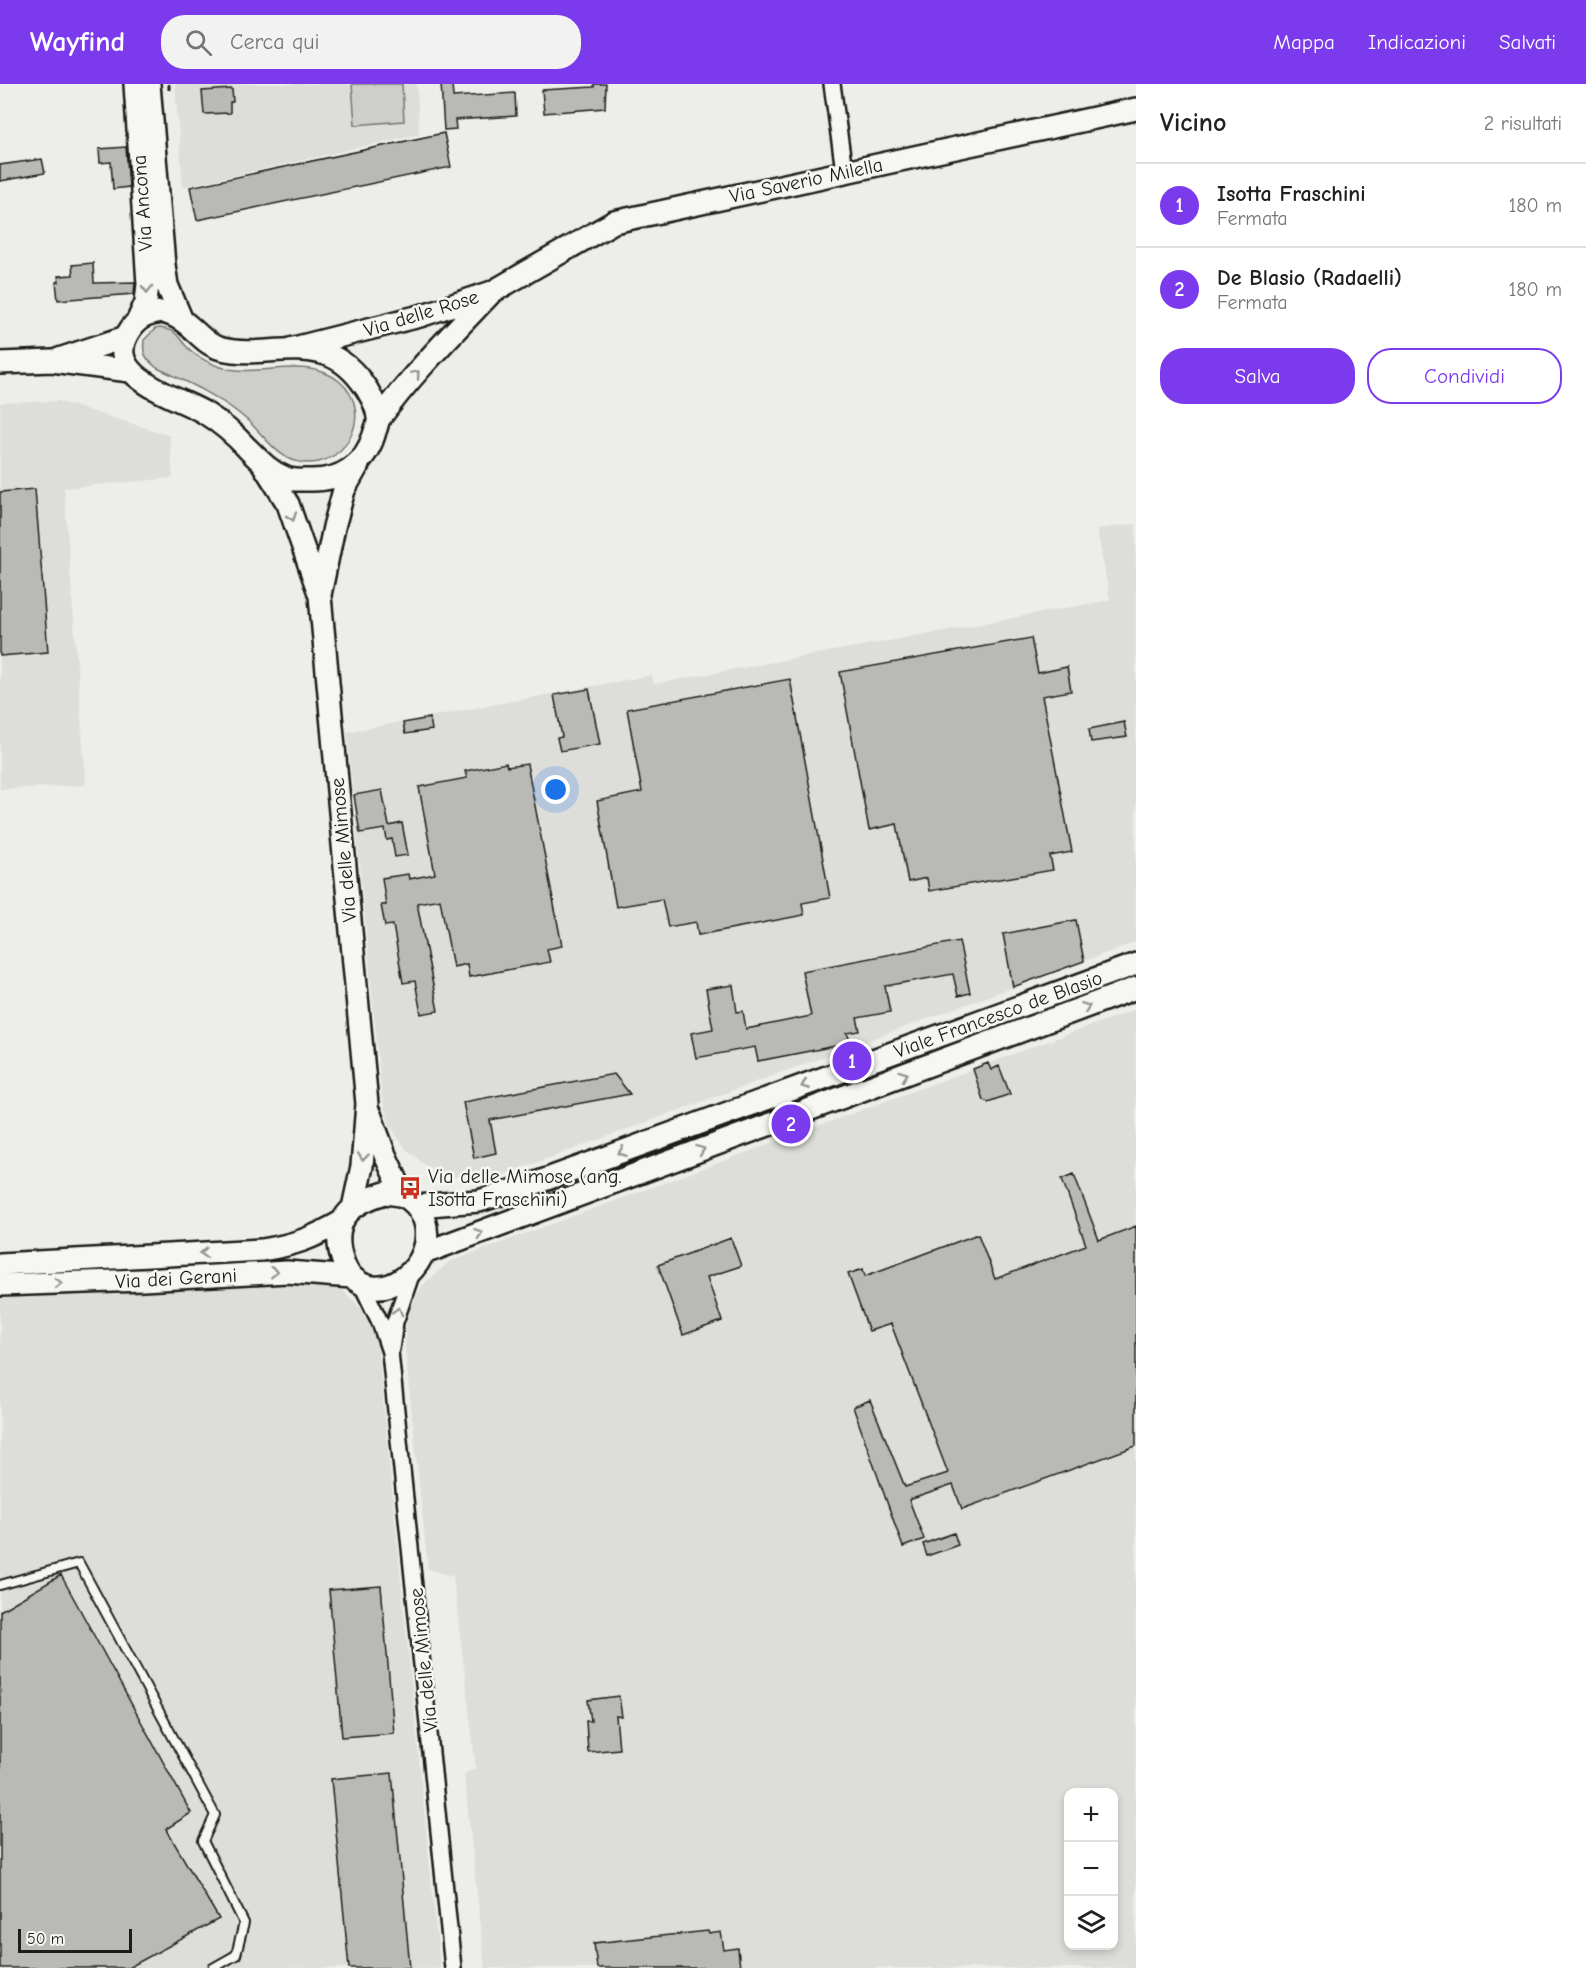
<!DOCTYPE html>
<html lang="it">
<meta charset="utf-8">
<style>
:root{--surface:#fff;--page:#f2f2f2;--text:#202124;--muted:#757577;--line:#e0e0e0;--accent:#7c3aed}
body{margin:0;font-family:"Comic Neue",sans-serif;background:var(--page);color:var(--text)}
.controls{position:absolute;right:18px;bottom:18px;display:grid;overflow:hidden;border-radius:12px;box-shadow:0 3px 9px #0003}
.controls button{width:54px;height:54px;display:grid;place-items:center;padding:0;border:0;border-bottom:2px solid var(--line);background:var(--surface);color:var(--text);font:30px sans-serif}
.scale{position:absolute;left:18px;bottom:15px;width:114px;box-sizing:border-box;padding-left:6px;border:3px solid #1c1c1c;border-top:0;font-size:16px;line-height:21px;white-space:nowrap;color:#1c1c1c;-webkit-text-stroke:4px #f6f6f2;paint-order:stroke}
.you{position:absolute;left:556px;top:706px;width:21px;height:21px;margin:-15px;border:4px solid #fff;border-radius:50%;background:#1a73e8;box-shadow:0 0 0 9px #1a73e833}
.badge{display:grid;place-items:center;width:39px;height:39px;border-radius:50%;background:var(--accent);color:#fff;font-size:20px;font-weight:700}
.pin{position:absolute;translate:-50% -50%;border:3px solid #fff;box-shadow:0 2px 6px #0006}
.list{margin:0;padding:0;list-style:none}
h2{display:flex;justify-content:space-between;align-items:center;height:78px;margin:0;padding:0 24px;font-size:26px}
h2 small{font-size:20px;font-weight:400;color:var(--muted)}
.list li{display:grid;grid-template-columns:39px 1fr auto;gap:18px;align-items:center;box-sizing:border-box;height:84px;padding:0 24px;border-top:2px solid var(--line)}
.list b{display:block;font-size:22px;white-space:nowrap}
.list p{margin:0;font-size:20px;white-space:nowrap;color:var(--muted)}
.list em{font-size:20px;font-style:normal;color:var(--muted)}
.actions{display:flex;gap:12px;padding:18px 24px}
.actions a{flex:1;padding:14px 0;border:2px solid var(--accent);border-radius:24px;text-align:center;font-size:21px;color:var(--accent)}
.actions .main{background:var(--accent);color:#fff}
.icon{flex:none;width:33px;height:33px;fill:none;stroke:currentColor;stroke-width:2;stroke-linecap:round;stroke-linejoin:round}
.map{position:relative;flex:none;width:1136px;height:1884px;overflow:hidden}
header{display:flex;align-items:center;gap:36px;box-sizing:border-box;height:84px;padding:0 30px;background:var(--accent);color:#fff}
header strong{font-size:28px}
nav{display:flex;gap:33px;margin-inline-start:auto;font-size:21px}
.search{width:420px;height:54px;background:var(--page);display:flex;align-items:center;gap:15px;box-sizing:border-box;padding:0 21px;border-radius:24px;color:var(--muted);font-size:22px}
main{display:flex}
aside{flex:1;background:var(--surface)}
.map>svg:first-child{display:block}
.built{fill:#ddddda;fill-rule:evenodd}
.green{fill:#cececb;stroke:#757574;stroke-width:1.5}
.building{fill:#b9b9b6;stroke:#1c1c1c;stroke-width:1.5}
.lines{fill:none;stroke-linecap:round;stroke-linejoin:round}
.lane-casing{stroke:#1c1c1c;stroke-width:12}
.street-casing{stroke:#1c1c1c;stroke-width:20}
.secondary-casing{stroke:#1c1c1c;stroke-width:26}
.path{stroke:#1c1c1c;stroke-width:3;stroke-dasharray:6 4.5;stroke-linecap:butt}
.lane{stroke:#f6f6f2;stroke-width:8}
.street{stroke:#f6f6f2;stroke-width:15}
.secondary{stroke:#f6f6f2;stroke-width:21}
.oneway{stroke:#949492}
.labels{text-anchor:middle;stroke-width:5;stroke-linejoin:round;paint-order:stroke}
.street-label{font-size:20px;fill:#1c1c1c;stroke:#f6f6f2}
.poi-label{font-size:20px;fill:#1c1c1c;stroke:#f6f6f2;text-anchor:start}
</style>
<header>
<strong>Wayfind</strong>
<div class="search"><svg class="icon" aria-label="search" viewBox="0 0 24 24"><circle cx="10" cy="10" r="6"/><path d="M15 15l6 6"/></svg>Cerca qui</div>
<nav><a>Mappa</a><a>Indicazioni</a><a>Salvati</a></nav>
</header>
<main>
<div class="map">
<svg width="1136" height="1884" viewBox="0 0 1136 1884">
<rect width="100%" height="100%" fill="#edede9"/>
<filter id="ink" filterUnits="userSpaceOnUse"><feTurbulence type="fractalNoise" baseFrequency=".0167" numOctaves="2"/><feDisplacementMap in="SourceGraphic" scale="12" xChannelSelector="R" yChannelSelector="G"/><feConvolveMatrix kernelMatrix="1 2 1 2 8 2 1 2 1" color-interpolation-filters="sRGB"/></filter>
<g filter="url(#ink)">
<path class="built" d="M175,0H417L419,50L183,103Z
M58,317L169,351L173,394L64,404L86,701L0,705V319Z
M1136,440V858L500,1092L476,1095L448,1092L425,1081L406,1065L390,1042L382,1014L347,648L652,591L654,600L1110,516L1097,445Z
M1136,925V1884H485L464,1690L476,1684L453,1492L428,1485L405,1265L407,1227L423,1201L449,1178ZM1068,1708H1114V1862H1068Z
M286,1196L318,1198L342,1206L360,1223L372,1238L378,1266L440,1884H0V1211Z"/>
<path class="green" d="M352,0H402L404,37L355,41Z
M160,244C179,247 176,252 188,264C198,274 214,282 228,285C263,292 308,272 339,297C378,329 343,391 295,377C274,370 263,350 247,336C221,313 188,298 157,284C146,275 142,270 144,256L155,245Z"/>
<path class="building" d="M441,0H452L453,13L515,9L516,32L455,36L456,45L444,46Z
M594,0H606L605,24L544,29L542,6L594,3Z
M232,5L233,18H230V29L204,30L202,7Z
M444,49L451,83L197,136L190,103Z
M126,63L129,103L113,105L111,78L100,79L99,65Z
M42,75L45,89L0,97V81Z
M93,179L94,199L135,198L134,210L58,216L56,198H59L58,192L73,191L72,181Z
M35,405L48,568L0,572V408Z
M1031,554L1038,589L1067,583L1071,607L1042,612L1072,768L1050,772L1053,786L929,807L927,794L908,798L897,740L869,746L840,588Z
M790,595L830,814L802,819L804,831L698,851L696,838L668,843L662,815L616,823L597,717L642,708L627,625Z
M589,605L600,660L560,667L557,654L562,653L554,611Z
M430,634L432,646L405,650L403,639Z
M1124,638L1127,653L1091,658L1089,645Z
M506,679L507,683L527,680L562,862L547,865L550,878L469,893L467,880L453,883L440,815L417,819L438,927L421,930L415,897L403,899L393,841L385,842L381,821H386L382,794L408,790L409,795L435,790L419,703L467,694L465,687Z
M382,706L389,742L402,739L408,771L395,773L392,755L387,756L385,745L360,749L354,711Z
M1076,836L1084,877L1013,903L1003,850Z
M959,857L970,909L958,912L953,890L885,902L890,928L857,934L860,947L847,949L851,959L758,977L755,963L696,974L691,949L713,945L706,905L733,901L737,928L743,927L746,945L811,932L802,887Z
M988,979L991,986L999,982L1010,1010L988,1018L983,1016L973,985Z
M614,990L630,1010L490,1036L496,1069L474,1074L463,1018Z
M1074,1090L1099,1156L1136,1142V1362L962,1425L953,1401L909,1416L924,1455L903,1463L853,1323L870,1316L905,1403L948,1389L891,1240L869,1247L848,1190L863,1185L865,1192L978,1150L995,1195L1086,1161L1062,1095Z
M731,1154L741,1182L707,1193L722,1237L683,1251L658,1181Z
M954,1449L958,1461L927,1472L923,1460Z
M61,1491L191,1729L166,1745L219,1835L128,1884H0V1527Z
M381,1502L394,1649L342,1653L329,1506Z
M619,1612L622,1633L616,1632L619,1665L588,1668L586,1637H591L588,1616Z
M392,1689L410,1884H349L331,1695Z
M708,1847L709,1850L721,1848L724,1866L738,1864L740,1884H597L594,1859Z"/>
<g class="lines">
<g class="lane-casing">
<path id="lane" d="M0,1501L79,1479L215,1731L203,1757L244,1839L236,1871L213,1884"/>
</g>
<g class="street-casing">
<path id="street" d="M832,0L844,87
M361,1199L380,1238L390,1268L453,1884
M391,1265L395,1238L412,1188"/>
</g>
<g class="secondary-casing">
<path id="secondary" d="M135,0L148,200L146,218L138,236
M149,0L164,181L167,201L181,234
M161,228C191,233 199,260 222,265C255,273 288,260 322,269C338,273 351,284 361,297C369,307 377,322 378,334C379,339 375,346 374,351C364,382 340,397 309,396C302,396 292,397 286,394C270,388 259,376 247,364C235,351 221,339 205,329C179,313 102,294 128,249C136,235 146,230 161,228Z
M290,265L420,232L492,208L614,138L1136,25
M59,275L126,253
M0,279L52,277L130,287
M379,335C412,290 451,251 490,210
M264,382L288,420L320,512L367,1020L362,1082L353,1124
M320,511L334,443L344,406L358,381
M370,1030L385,1071L404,1112
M385,1109C390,1110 397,1110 403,1112C413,1116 420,1126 424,1135C440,1182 378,1228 348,1188C344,1182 342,1175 340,1167C333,1132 355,1118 385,1109Z
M417,1122L479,1117L536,1099L1136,880
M424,1169L1136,904
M0,1180L262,1166C294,1161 313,1154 341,1138
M0,1201L143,1196L287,1188L352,1193"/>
</g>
<path class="path" d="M169,0V9"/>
<use href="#lane" class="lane"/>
<use href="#street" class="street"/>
<use href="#secondary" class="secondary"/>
</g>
<defs><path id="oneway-chevron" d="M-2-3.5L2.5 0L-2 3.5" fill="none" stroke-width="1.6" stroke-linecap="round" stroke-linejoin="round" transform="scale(1.5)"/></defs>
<g class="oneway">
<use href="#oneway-chevron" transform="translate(147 205) rotate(91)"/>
<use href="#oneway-chevron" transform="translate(416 290) rotate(-49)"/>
<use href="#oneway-chevron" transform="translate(292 433) rotate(71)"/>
<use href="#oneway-chevron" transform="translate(1086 923) rotate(-20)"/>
<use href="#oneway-chevron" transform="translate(904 991) rotate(-20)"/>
<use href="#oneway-chevron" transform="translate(805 1001) rotate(160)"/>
<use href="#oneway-chevron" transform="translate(701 1066) rotate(-20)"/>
<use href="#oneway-chevron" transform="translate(622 1068) rotate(160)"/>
<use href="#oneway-chevron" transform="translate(363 1073) rotate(96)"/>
<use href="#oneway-chevron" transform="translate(479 1149) rotate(-19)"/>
<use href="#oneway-chevron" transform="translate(204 1169) rotate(176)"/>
<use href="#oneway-chevron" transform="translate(274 1188) rotate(-3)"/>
<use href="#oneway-chevron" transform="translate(58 1199) rotate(-2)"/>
<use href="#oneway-chevron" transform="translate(398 1227) rotate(-74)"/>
</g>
</g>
<defs>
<g id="bus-bare" transform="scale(1.8)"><path d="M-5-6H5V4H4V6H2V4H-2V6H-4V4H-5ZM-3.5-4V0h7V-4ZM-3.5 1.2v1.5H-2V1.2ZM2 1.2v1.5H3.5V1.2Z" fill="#c8321e" stroke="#f6f6f2" stroke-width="2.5" paint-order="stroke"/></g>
</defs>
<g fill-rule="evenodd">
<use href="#bus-bare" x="410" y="1104"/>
</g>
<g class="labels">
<g class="street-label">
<text transform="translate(806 96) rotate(-12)" y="7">Via Saverio Milella</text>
<text transform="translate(142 119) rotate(-94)" y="7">Via Ancona</text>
<text transform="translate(421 229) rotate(-17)" y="7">Via delle Rose</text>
<text transform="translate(343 766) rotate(-95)" y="7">Via delle Mimose</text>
<text transform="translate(998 930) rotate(-20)" y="7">Viale Francesco de Blasio</text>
<text transform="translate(176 1194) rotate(-3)" y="7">Via dei Gerani</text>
<text transform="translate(423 1576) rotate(-96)" y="7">Via delle Mimose</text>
</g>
<g class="poi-label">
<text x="428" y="1099">Via delle Mimose (ang.<tspan x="428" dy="23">Isotta Fraschini)</tspan></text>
</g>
</g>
</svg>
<div class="controls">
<button>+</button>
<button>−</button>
<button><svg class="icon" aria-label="layers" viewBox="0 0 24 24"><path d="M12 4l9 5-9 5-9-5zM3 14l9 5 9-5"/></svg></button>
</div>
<div class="scale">50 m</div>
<div class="you"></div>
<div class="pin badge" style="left:852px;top:977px">1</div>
<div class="pin badge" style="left:791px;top:1040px">2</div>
</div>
<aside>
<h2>Vicino<small>2 risultati</small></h2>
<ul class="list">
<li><span class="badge">1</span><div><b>Isotta Fraschini</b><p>Fermata</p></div><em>180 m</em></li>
<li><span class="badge">2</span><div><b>De Blasio (Radaelli)</b><p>Fermata</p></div><em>180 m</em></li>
</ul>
<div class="actions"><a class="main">Salva</a><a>Condividi</a></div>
</aside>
</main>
